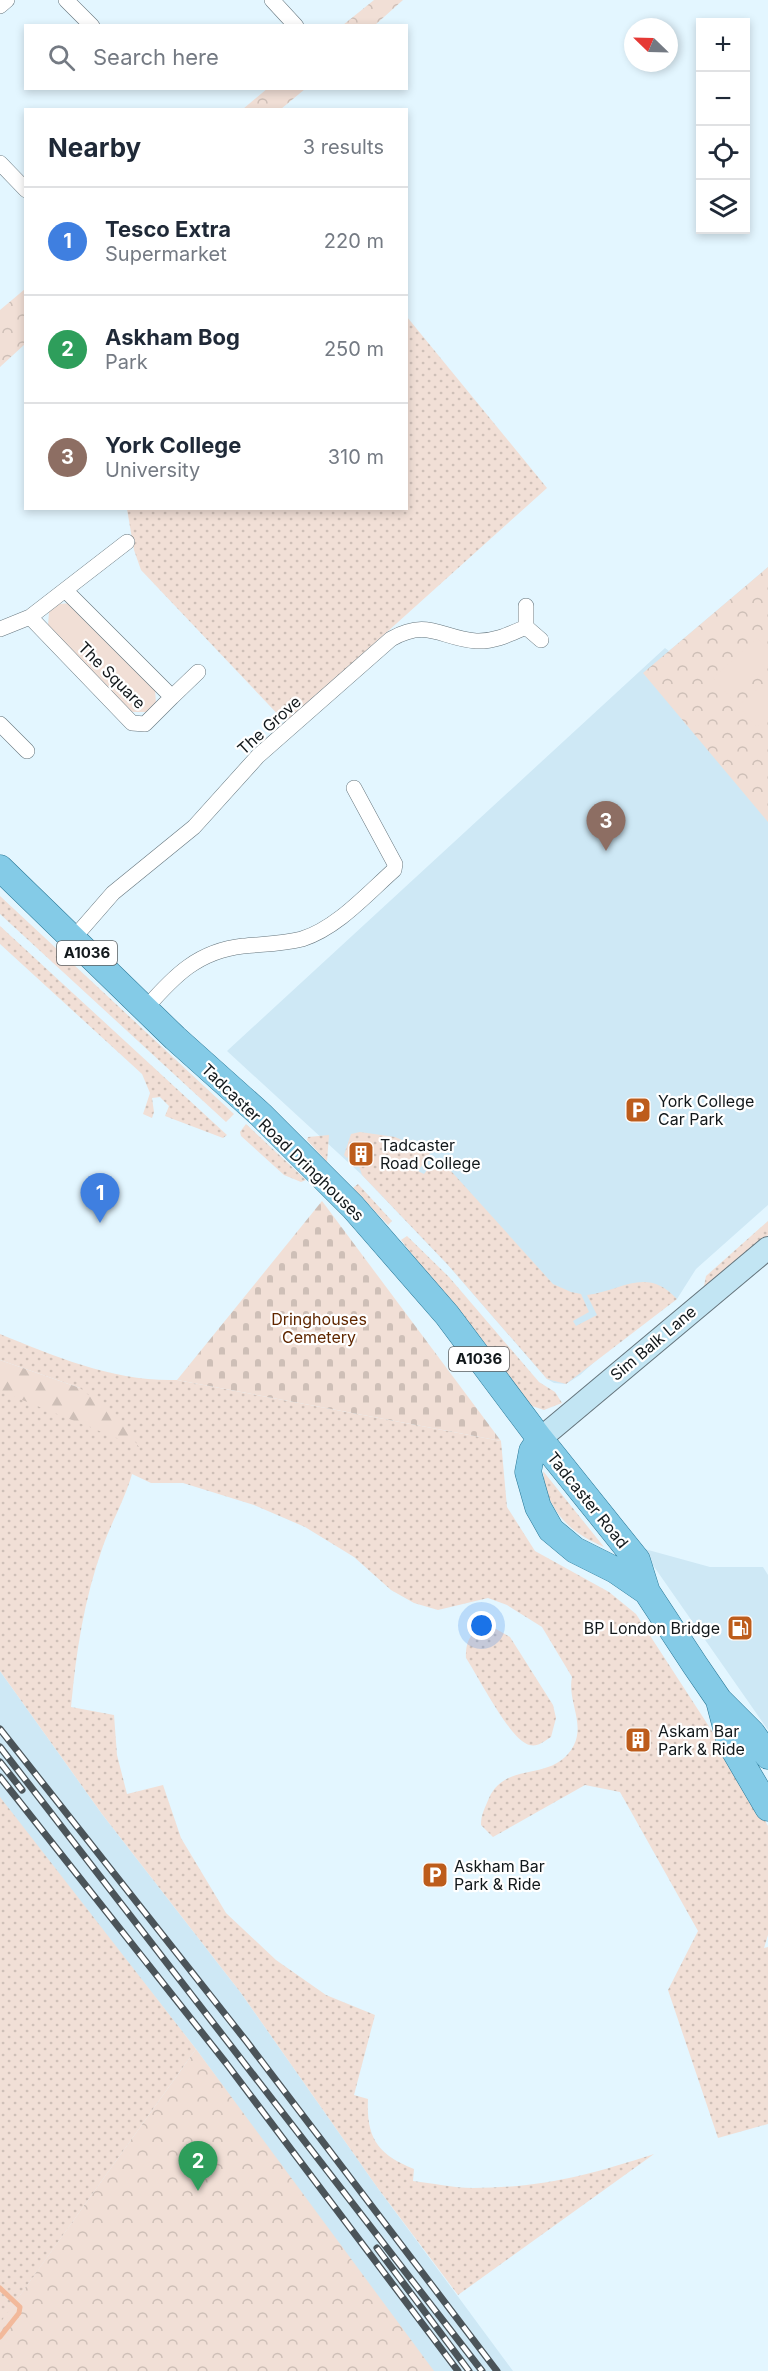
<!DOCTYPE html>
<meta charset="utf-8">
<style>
:root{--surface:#fff;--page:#f6f6f7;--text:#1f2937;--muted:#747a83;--line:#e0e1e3;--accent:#2563eb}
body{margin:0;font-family:Inter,sans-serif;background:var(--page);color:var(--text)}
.controls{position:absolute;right:18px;top:18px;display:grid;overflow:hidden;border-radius:0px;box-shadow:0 3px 9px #0003}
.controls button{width:54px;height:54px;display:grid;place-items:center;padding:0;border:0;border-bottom:2px solid var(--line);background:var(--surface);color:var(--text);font:30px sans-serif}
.compass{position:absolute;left:624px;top:18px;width:54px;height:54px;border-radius:50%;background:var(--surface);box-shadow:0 3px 9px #0003;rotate:293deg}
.you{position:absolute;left:482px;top:1626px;width:21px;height:21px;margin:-15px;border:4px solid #fff;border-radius:50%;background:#1a73e8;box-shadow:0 0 0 9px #1a73e833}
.badge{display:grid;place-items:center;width:39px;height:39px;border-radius:50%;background:var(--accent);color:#fff;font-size:20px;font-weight:700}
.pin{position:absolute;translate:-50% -50px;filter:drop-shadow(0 2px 3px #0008)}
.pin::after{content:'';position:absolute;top:32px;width:21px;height:18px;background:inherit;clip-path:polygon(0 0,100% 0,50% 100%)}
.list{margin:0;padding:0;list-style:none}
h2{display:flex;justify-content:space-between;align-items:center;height:78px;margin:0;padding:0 24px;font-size:26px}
h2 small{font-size:20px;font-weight:400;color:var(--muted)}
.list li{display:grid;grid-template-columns:39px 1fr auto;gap:18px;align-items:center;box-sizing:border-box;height:108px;padding:0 24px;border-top:2px solid var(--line)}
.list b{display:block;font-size:22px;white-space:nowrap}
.list p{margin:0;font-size:20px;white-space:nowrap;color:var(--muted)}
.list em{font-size:20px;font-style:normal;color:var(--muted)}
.icon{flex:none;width:33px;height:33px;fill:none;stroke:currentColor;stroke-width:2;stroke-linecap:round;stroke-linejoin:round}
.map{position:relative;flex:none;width:768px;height:2371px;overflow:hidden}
.search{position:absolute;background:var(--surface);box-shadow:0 3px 9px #0003;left:24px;top:24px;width:384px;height:66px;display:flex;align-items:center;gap:15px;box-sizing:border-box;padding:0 21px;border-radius:0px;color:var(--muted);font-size:22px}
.panel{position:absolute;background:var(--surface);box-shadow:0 3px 9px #0003;left:24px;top:108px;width:384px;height:402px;border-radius:0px}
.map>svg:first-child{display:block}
.built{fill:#cee8f5}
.grass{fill:url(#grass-dots)}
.forest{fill:url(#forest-firs)}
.cemetery{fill:url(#cemetery-stones)}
.park{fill:url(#park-crowns)}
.garden{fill:#f1dfd6}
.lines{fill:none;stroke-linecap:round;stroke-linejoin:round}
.stream{stroke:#f2b99b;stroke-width:5}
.street-casing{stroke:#65757d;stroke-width:16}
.secondary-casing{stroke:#65757d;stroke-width:24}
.primary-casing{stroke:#277695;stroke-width:27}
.street{stroke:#fff;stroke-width:15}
.secondary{stroke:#c2e5f3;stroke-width:22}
.primary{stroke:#84cbe7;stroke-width:26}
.rail-casing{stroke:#4b5459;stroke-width:7}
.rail{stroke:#fff;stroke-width:4.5;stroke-dasharray:14;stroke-linecap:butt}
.labels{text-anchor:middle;stroke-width:4.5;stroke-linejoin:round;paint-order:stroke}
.shield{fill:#fff;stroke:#595d5f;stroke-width:1.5}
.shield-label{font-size:15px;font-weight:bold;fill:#12181b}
.street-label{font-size:16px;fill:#12181b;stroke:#fff}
.poi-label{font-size:16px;fill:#12181b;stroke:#fff;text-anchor:start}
.park-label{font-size:16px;fill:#602700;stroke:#fff}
</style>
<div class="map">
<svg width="768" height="2371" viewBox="0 0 768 2371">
<defs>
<pattern id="grass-dots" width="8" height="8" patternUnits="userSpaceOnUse" patternTransform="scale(1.5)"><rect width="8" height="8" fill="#f1dfd6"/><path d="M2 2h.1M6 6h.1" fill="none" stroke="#cebfb7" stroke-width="1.8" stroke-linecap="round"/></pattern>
<pattern id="forest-firs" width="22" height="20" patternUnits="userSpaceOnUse" patternTransform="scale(1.5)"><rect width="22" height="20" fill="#f1dfd6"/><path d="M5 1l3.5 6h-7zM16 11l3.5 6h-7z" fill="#cebfb7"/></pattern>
<pattern id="cemetery-stones" width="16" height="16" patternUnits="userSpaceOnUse" patternTransform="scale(1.5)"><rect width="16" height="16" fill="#f1dfd6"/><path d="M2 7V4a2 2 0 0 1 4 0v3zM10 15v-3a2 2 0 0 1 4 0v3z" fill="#cebfb7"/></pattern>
<pattern id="park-crowns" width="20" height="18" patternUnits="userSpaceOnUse" patternTransform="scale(1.5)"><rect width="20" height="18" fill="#f1dfd6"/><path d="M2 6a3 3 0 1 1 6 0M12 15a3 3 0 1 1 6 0" fill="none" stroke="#cebfb7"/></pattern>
</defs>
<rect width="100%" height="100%" fill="#e3f6ff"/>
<path class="built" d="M768,567V1205L696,1269L677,1299L611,1347L580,1375L566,1384L554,1383L547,1379L448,1265L362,1175L227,1051L665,648L669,651Z
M641,1548L710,1567H763L768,1575V1730Z
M0,1671L102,1814L241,1993L377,2187L513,2371H430L196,2049L0,1799Z"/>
<path class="grass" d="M407,317L547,488L286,723L141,570L134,550L127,509L406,508Z
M0,896L234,1114L226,1122L0,914Z
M0,926L227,1135L223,1138L165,1116L169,1106L160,1097L152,1098L154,1112L152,1118L143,1114L150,1093L142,1074L0,944Z
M246,1124L306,1180L301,1182L284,1175L241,1136L240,1132Z
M360,1132L395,1137L431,1152L418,1171L424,1174L436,1158L442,1161L553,1284L571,1292L581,1294L589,1312L573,1321L576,1326L597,1315L587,1295C623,1290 647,1266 677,1299L566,1384L547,1379L448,1265L362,1175L359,1166L374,1153L364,1143L347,1158L344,1155L351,1134Z
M329,1135L327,1162L307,1140L308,1137Z
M358,1184L392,1221L388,1225L353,1188Z
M768,1221V1235L703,1291L706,1276Z
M407,1236L449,1277L539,1382L555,1392L562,1403L544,1410L529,1405L401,1240Z
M0,1334C56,1357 115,1382 177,1380L501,1441L507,1507L535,1551L609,1592L636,1614L732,1762L768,1826V1935L764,1948L768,1947V2124L718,2138L668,1990L698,1931L620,1792L585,1785L493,1837L481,1825C481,1814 485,1808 489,1798C507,1759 554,1784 574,1745C585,1722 567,1700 572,1677L542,1627L507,1605L488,1598L438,1610L414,1603L391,1590L354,1557L305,1527L254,1505L183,1483H151L132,1474C125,1499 112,1521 103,1546C84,1599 76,1652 71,1707L114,1715L117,1755L127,1794L163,1785L181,1838L226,1913L276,1960L326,1995L375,2015L354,2095L368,2099C366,2138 378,2155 414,2169L413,2181C432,2183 453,2188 473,2188C541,2188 590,2175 654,2154L458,2295L377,2187L241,1993L102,1814L0,1671V1390L80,1388L0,1360Z
M543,1471L604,1547C569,1532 546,1510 543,1471Z
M481,1628L496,1629L510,1637L553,1705L556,1718L551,1737C542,1743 535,1749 525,1743C507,1733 479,1678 466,1658C466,1643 468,1636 481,1628Z
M0,1797L196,2049L16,2301L0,2286Z
M0,2288L20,2307L0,2337Z"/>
<path class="forest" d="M0,1360L80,1388L119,1420L139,1447L0,1391Z"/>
<path class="cemetery" d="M322,1201L501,1441L177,1380Z"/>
<path class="park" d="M374,0H403L375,25H343Z
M268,88H305V89L281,109H243Z
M25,289V344L0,367V310Z
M768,567V822L643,673Z
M196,2049L434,2371H0V2323Z"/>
<path class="garden" d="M71,603L155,689L156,704L149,712H133L126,707L48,626L49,612L59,604Z
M757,638L768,649V666L732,699L713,678Z
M768,680V717L757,727L738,706Z"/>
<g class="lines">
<path class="stream" d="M0,2288L20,2307L19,2313L0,2337"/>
<g class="street-casing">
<path id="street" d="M66,0L92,26
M272,0L296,26
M0,6L7,0
M0,163L26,190
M30,617L132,723L145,724L172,697L65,590
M526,627L541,640
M0,629L30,617L127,542
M172,697L198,672
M0,724L27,751
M72,940L113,893L194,827L258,756L391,639C428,618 440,638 476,641C494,642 510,634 526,627V606
M146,1008C174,976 198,951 243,946C263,944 283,944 302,939C337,928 367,894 394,870L395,864L354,788"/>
</g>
<g class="secondary-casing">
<path id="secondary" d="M540,1439L768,1248"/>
</g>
<g class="primary-casing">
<path id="primary" d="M0,868L175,1038L261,1115L353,1207L447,1315L540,1439L637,1560L647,1592L695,1665L719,1700L752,1733L768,1756
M540,1439L532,1451L528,1472L538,1507L551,1530L575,1550L615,1570L647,1592
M719,1701L730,1743L768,1808"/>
</g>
<use href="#street" class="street"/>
<use href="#secondary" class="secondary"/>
<use href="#primary" class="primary"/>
<g class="rail-casing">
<path id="rail" d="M0,1729L247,2042L497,2371
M0,1747L482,2371
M0,1762L22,1790
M0,1777L226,2063L458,2371
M377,2248L469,2371"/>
</g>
<use href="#rail" class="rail"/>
</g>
<defs>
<g id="parking-square" transform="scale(1.35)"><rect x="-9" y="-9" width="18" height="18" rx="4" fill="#bd5c1b" stroke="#fff"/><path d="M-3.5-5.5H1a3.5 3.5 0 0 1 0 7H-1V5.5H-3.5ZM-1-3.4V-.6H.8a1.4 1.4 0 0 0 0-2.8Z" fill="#fff"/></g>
<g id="building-square" transform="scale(1.35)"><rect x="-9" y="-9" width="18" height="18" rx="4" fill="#bd5c1b" stroke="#fff"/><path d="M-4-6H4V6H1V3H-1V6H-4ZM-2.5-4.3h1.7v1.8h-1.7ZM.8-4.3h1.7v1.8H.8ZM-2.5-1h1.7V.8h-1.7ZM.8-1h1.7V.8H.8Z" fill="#fff"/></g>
<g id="fuel-square" transform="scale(1.35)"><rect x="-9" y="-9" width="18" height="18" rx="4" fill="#bd5c1b" stroke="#fff"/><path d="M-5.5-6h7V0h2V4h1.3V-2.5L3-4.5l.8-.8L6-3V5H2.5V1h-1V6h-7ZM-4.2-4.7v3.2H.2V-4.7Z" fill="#fff"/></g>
</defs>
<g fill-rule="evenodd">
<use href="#parking-square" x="638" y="1110"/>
<use href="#building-square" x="361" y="1154"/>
<use href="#fuel-square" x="740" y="1628"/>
<use href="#building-square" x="638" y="1740"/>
<use href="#parking-square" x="435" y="1875"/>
</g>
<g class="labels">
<g class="shield">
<rect x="57" y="941" width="60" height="24" rx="4.5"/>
<rect x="449" y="1347" width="60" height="24" rx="4.5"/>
</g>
<g class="shield-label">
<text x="87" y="958">A1036</text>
<text x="479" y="1364">A1036</text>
</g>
<g class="street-label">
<text transform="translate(112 675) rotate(45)" y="6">The Square</text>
<text transform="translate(269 725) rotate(-42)" y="6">The Grove</text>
<text transform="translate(283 1142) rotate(44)" y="6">Tadcaster Road Dringhouses</text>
<text transform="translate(653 1343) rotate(-40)" y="6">Sim Balk Lane</text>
<text transform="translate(588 1500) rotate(51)" y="6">Tadcaster Road</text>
</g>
<g class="poi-label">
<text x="658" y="1107">York College<tspan x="658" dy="18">Car Park</tspan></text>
<text x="380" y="1151">Tadcaster<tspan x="380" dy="18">Road College</tspan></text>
<text x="720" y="1634" text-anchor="end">BP London Bridge</text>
<text x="658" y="1737">Askam Bar<tspan x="658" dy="18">Park &amp; Ride</tspan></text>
<text x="454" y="1872">Askham Bar<tspan x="454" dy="18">Park &amp; Ride</tspan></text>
</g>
<g class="park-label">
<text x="319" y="1325">Dringhouses<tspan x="319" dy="18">Cemetery</tspan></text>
</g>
</g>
</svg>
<div class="controls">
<button>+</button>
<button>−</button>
<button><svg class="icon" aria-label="locate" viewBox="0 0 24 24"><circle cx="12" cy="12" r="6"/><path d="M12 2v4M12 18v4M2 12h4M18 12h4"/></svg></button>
<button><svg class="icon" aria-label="layers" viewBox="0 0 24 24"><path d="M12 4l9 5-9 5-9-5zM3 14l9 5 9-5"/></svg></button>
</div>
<svg class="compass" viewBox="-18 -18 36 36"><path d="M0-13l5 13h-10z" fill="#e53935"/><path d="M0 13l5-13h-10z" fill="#747a83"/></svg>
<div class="you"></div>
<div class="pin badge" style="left:100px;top:1223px;background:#3f7fe0">1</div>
<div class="pin badge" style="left:198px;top:2191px;background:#2e9e5b">2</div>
<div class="pin badge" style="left:606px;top:851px;background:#8d6e63">3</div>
<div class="search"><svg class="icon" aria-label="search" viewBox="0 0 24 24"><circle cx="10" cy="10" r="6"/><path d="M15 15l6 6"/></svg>Search here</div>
<section class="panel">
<h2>Nearby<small>3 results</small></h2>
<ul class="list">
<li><span class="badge" style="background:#3f7fe0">1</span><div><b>Tesco Extra</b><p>Supermarket</p></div><em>220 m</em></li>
<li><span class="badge" style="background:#2e9e5b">2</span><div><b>Askham Bog</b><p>Park</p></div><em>250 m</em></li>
<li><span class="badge" style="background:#8d6e63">3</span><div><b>York College</b><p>University</p></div><em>310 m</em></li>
</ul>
</section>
</div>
